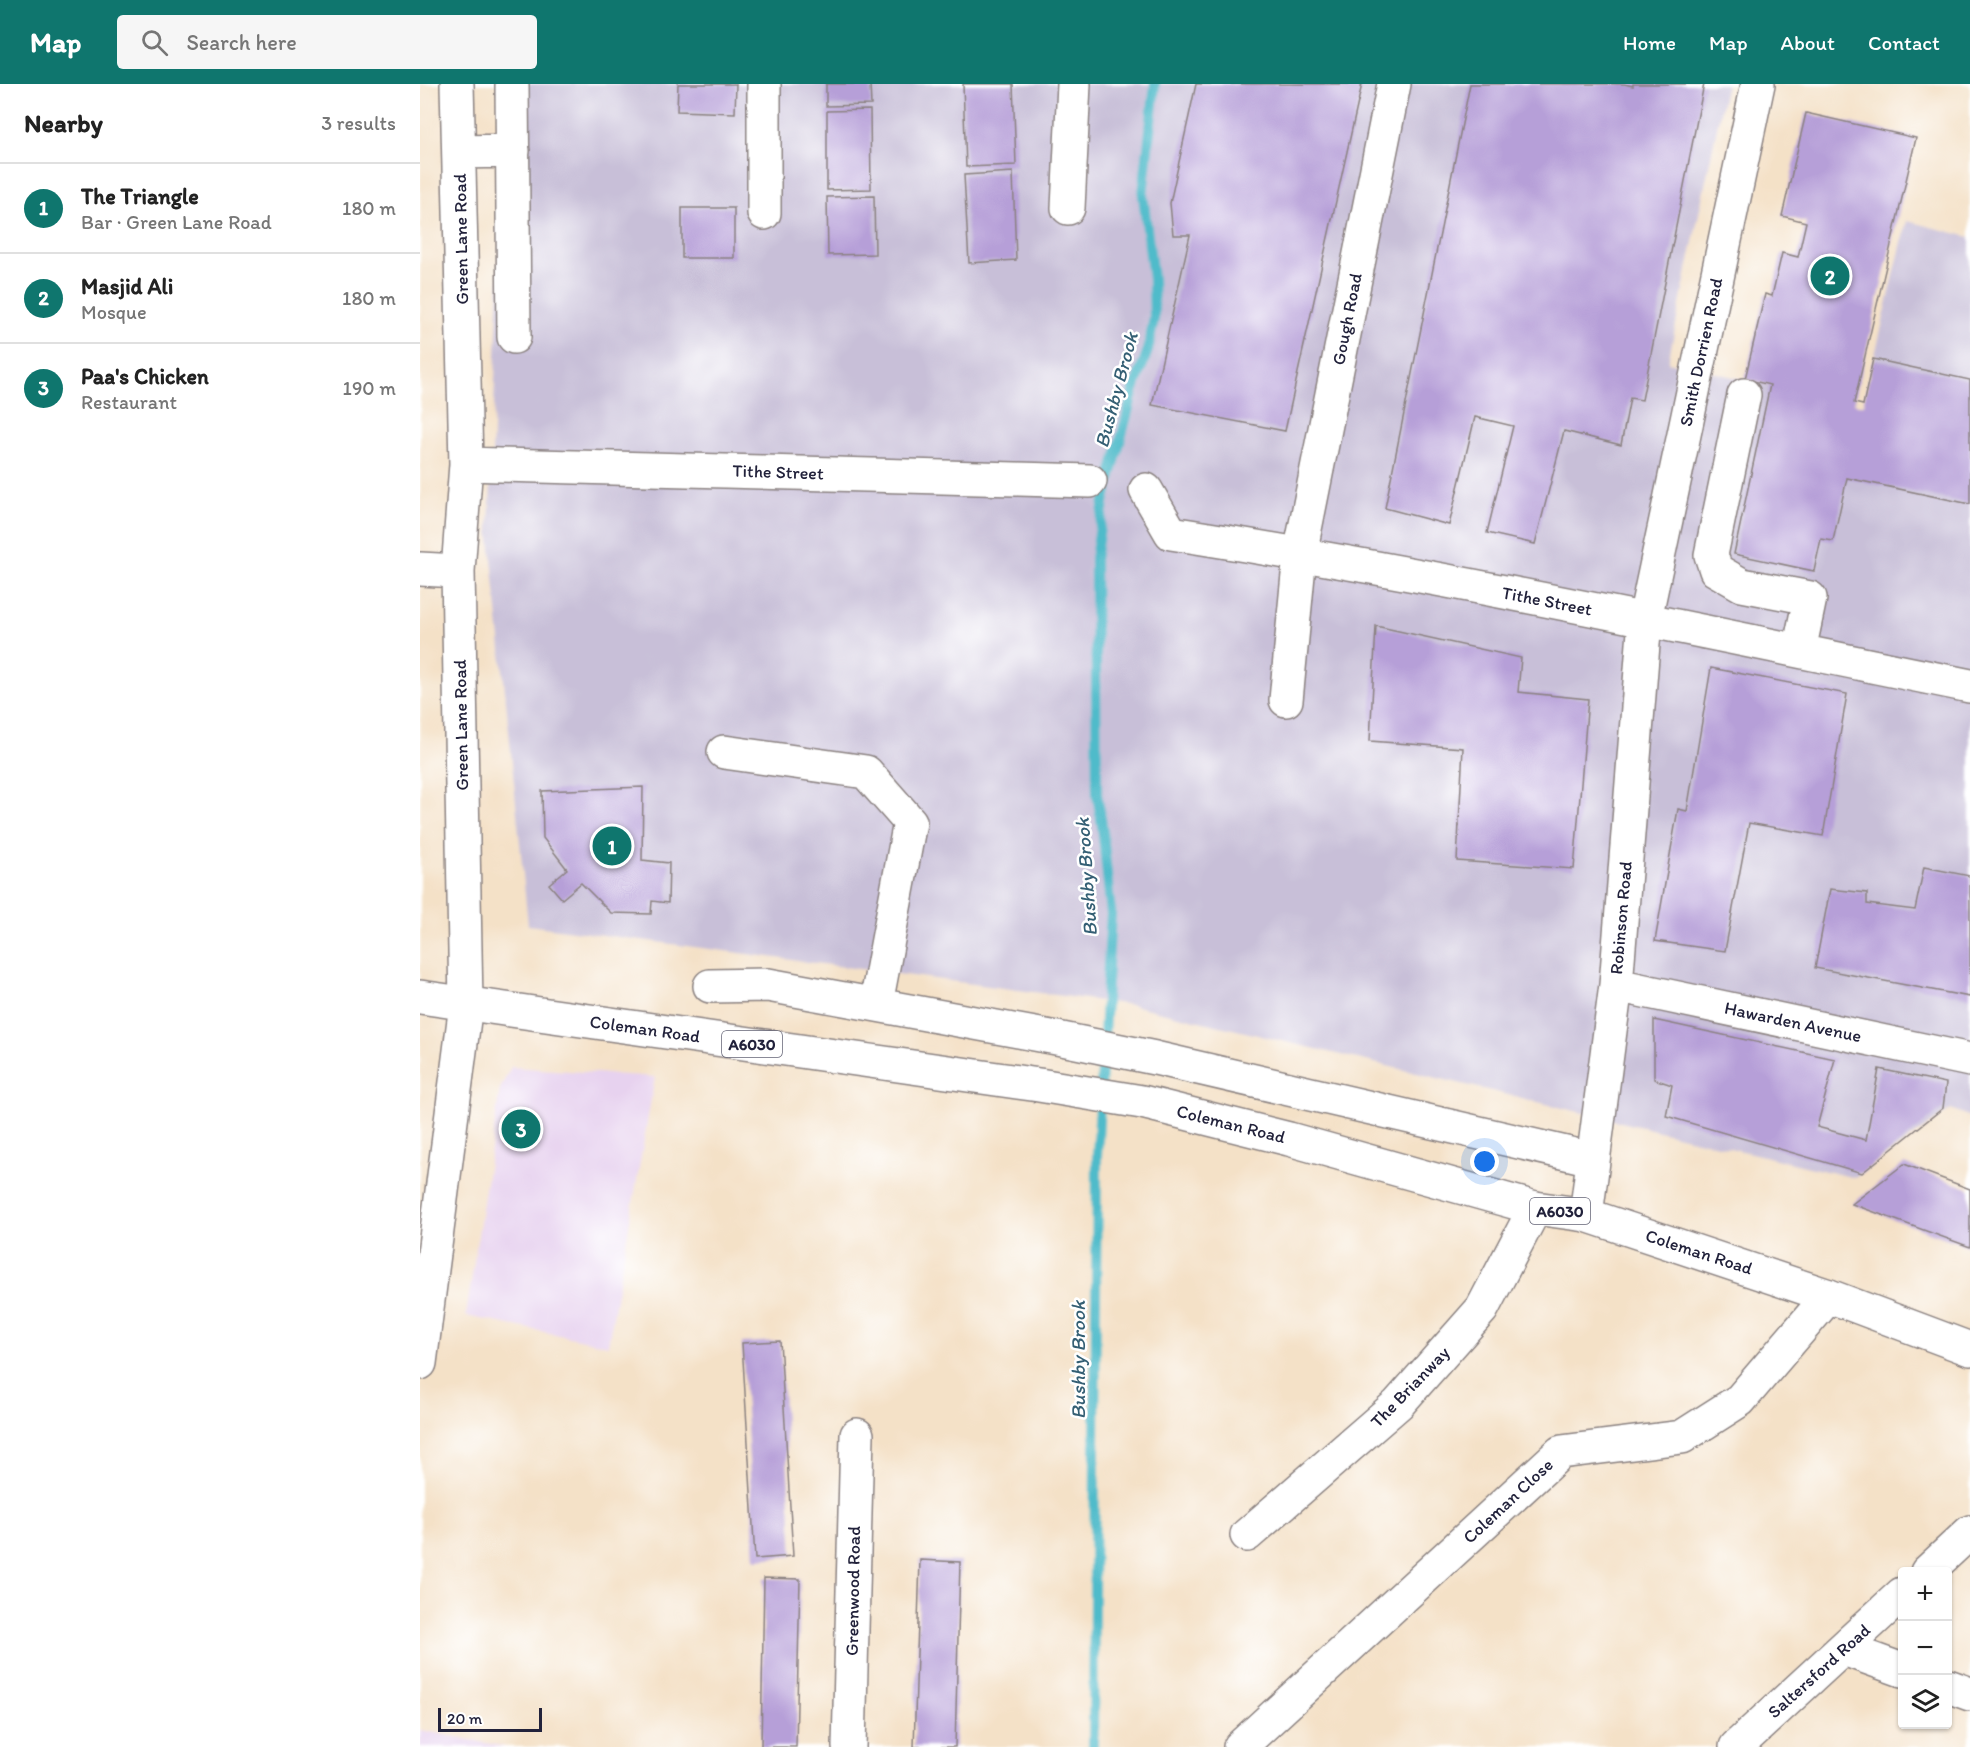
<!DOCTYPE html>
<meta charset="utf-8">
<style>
:root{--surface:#fff;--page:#f6f6f6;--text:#222;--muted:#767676;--line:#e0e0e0;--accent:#0f766e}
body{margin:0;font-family:Itim,sans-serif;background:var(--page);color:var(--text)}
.controls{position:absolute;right:18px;bottom:18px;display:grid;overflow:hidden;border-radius:6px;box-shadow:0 2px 4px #0004}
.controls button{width:54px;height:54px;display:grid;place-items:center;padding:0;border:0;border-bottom:2px solid var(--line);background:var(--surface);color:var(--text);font:30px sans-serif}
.scale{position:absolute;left:18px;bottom:15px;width:104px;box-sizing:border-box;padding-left:6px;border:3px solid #22223b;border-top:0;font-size:16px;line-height:21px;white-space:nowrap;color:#22223b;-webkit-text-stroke:4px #fff;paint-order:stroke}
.you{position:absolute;left:1065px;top:1078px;width:21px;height:21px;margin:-15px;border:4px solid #fff;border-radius:50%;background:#1a73e8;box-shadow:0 0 0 9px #1a73e833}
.badge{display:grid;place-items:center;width:39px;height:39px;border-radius:50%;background:var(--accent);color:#fff;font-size:20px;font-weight:700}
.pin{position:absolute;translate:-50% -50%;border:3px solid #fff;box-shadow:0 2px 6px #0006}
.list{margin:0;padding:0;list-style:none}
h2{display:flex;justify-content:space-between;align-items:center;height:78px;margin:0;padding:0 24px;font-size:26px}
h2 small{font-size:20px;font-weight:400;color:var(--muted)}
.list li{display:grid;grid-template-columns:39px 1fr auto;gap:18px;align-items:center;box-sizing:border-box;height:90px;padding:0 24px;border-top:2px solid var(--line)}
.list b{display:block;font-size:22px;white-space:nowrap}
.list p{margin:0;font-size:20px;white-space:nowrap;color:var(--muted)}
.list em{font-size:20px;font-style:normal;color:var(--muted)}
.icon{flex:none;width:33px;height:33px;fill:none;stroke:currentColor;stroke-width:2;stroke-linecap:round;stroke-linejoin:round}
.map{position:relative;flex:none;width:1550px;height:1663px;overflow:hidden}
header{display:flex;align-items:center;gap:36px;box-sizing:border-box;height:84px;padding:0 30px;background:var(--accent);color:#fff}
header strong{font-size:28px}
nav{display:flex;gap:33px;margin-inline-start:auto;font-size:21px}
.search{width:420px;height:54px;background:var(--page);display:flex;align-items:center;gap:15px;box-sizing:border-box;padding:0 21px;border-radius:6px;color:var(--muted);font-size:22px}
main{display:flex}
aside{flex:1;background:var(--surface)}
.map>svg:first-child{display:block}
.built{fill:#e7d2ef}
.industrial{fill:#c8bfd8}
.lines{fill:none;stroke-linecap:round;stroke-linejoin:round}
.stream{stroke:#4fbbca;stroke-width:10}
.building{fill:#b69fd8}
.minor-casing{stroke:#8b8281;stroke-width:36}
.highway-casing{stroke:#8b8281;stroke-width:36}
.minor{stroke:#fff;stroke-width:33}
.highway{stroke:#fff;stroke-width:33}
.labels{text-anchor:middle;stroke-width:5;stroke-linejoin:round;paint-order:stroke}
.shield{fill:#fff;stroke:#646476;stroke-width:1.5}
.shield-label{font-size:16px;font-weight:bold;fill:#22223b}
.street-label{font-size:18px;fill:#22223b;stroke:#fff}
.water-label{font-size:20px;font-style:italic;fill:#345f74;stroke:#fff}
</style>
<header>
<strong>Map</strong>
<div class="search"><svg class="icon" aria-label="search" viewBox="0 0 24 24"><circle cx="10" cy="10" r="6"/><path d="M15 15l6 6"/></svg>Search here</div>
<nav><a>Home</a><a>Map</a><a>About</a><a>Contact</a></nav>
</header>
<main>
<aside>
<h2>Nearby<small>3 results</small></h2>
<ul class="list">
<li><span class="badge">1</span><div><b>The Triangle</b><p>Bar · Green Lane Road</p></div><em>180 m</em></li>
<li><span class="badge">2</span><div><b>Masjid Ali</b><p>Mosque</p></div><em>180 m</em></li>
<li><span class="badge">3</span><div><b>Paa's Chicken</b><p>Restaurant</p></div><em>190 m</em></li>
</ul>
</aside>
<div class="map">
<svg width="1550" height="1663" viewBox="0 0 1550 1663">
<rect width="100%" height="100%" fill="#fff"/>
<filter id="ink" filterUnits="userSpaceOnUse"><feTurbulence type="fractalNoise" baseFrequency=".0167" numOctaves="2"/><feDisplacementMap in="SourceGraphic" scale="12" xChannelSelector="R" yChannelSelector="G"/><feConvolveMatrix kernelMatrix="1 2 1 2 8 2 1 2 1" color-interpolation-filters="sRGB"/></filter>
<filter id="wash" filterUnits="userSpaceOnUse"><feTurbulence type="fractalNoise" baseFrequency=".008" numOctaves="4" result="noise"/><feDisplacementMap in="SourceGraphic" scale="24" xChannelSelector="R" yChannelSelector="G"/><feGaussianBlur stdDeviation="1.35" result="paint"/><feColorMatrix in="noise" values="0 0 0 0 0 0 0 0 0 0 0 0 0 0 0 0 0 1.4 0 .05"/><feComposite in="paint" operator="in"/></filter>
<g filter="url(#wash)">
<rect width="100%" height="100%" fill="#f4e1c7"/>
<path class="built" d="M91,983L235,993L188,1261L46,1232L80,1005Z
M0,1646L86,1663H0Z"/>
<path class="industrial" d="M87,0H1306L1248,278L1434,321H1443L1487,137L1550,153V1033L1531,1025L1435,1094L712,921L108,841L69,444Z"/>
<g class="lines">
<path class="stream" d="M673,1663L677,1072L691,830L682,741L677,710L675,475L684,418L714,305L728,266L734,234L733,195L723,111L735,0"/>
</g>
<g id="blocks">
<path class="building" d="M258,0H316L315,29L257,27Z
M406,0H450L451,21L406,22Z
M543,0H593L596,81L546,83Z
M776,0H942L865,347L732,321L770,151H753L750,119Z
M1050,0H1204L1213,2V0H1284L1222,316L1210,314L1201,361L1144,347L1115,460L1067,449L1093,342L1055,333L1029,441L965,424Z
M450,26L451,105L407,106V27Z
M1386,29L1496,54L1434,319L1443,321L1453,275L1550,296V420L1427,394L1413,457L1401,455L1394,487L1314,470L1350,301L1325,295L1345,210L1352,212L1362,169L1378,173L1386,138L1362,132Z
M593,88L596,176L549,179L544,91Z
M454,112L455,170L408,171L407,113Z
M262,124H314V174H262Z
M956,542L1101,574L1098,608L1168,615L1154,785L1037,777L1043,664L950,657Z
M1291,584L1427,610L1403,752L1329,739L1305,867L1235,857L1258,725L1267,727Z
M223,703L222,776L249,779L248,819L232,817L231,830L191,829L161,799L142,815L129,800L147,785L123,754L122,707Z
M1504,783L1550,792V913L1395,884L1410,805L1447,809V820L1495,826Z
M1234,936L1415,975L1397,1043L1446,1056L1459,985L1526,999L1523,1024L1442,1089L1246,1032L1252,1001L1234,995Z
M1484,1080L1550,1105V1163L1432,1120Z
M360,1257L373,1472L335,1475L322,1259Z
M500,1476L540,1478L535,1663H494Z
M344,1494L380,1495L376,1663H341Z"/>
</g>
</g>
<g filter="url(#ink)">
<use href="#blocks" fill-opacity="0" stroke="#8b8281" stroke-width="1.5"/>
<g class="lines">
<g class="minor-casing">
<path id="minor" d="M92,0L94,253
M344,0V129
M39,68L93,67
M648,124L654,0
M1324,311L1291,471L1296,486L1322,501L1390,514L1379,567
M46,380L670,397
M726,406L751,449C1019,491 1284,548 1550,602
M0,485L38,487
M866,616L880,470L974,0
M304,668L446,688L490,738L456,920
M1196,901L1550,976
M290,902L348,901L642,955L735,974L1172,1075
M1166,1131L1196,901L1225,535L1338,0
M0,1279L46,920L38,487L46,380L37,0
M827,1451L978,1320L1062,1225L1115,1124
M1507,1488L1550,1448
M1424,1565L1482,1586
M1528,1602L1550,1610
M429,1663L437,1351
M820,1663L1141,1368L1262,1353L1320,1316L1409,1212
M1316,1663L1482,1510"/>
</g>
<g class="highway-casing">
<path id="highway" d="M0,913L619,1001L722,1018L869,1055L1115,1124L1166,1131L1409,1212L1550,1265"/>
</g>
<use href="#minor" class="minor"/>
<use href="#highway" class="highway"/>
</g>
</g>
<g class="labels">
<g class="shield">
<rect x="302" y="947" width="60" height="26" rx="4.5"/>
<rect x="1110" y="1114" width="60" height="26" rx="4.5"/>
</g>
<g class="shield-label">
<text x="332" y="966">A6030</text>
<text x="1140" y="1133">A6030</text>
</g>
<g class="street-label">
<text transform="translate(41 155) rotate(-91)" y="6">Green Lane Road</text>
<text transform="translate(927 235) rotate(-79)" y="6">Gough Road</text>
<text transform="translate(1281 268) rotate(-78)" y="6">Smith Dorrien Road</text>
<text transform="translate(358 388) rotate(2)" y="6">Tithe Street</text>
<text transform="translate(1127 517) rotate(11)" y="6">Tithe Street</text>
<text transform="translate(41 641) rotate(-91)" y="6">Green Lane Road</text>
<text transform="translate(1201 834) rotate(-85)" y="6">Robinson Road</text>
<text transform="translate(1373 938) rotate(12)" y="6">Hawarden Avenue</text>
<text transform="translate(225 945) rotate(8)" y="6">Coleman Road</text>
<text transform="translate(811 1040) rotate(14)" y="6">Coleman Road</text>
<text transform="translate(1279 1168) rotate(18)" y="6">Coleman Road</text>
<text transform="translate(990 1303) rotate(-46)" y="6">The Brianway</text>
<text transform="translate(1088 1417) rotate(-43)" y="6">Coleman Close</text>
<text transform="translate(433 1507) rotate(-89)" y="6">Greenwood Road</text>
<text transform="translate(1399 1587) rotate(-42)" y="6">Saltersford Road</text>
</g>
<g class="water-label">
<text transform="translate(696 306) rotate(-75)" y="7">Bushby Brook</text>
<text transform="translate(666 793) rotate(-94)" y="7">Bushby Brook</text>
<text transform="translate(658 1276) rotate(-90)" y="7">Bushby Brook</text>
</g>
</g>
</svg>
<div class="controls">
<button>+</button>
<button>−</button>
<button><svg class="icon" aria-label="layers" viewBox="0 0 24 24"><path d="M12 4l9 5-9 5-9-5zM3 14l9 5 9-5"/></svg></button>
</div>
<div class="scale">20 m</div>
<div class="you"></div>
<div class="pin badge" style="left:192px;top:762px">1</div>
<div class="pin badge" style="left:1410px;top:192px">2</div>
<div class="pin badge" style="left:101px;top:1045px">3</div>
</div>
</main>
